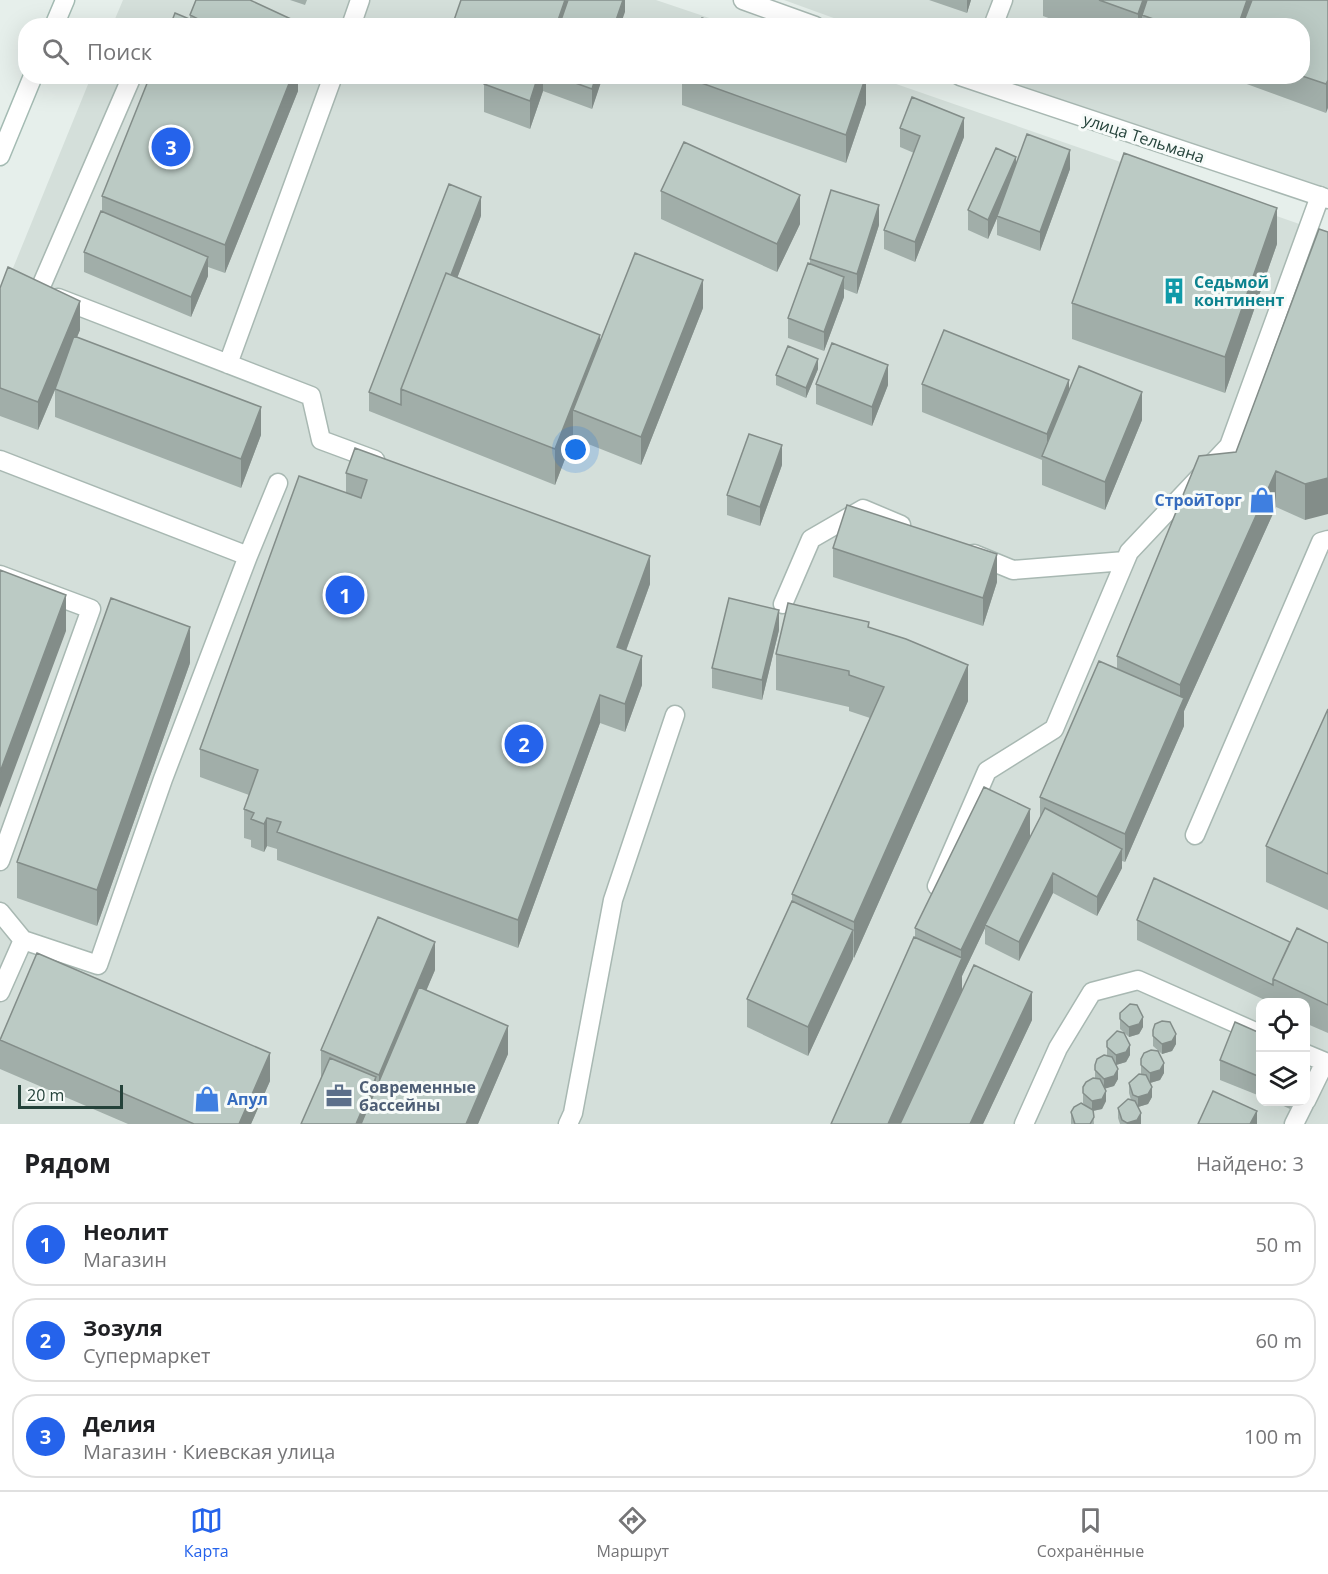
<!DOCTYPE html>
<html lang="ru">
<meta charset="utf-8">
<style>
:root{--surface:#fff;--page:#f6f6f6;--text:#202124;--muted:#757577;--line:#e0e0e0;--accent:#2563eb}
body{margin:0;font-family:"Open Sans",sans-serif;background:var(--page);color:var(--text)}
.controls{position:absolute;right:18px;bottom:18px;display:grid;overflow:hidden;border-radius:12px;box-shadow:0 6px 24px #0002}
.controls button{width:54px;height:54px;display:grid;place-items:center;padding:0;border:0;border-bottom:2px solid var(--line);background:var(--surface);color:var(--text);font:30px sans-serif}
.scale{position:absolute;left:18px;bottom:15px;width:105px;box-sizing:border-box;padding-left:6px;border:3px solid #24423a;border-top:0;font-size:16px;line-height:21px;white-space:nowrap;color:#24423a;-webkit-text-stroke:4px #f7fbf9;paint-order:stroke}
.you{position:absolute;left:576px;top:450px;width:21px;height:21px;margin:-15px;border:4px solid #fff;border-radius:50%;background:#1a73e8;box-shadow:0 0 0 9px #1a73e833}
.badge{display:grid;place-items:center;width:39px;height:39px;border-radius:50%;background:var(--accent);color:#fff;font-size:20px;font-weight:700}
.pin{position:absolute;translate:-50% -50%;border:3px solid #fff;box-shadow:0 2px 6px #0006}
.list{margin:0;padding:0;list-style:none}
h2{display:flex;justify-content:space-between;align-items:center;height:78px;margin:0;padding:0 24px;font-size:26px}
h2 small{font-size:20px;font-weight:400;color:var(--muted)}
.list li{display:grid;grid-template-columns:39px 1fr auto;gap:18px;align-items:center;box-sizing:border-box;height:84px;margin:0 12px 12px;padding:0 12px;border:2px solid var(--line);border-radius:24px}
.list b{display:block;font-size:22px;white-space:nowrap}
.list p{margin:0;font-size:20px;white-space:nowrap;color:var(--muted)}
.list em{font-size:20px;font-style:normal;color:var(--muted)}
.icon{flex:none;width:33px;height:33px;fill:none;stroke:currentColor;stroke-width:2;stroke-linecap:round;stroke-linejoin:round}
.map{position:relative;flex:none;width:1328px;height:1124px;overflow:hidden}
.search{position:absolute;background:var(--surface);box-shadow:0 6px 24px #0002;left:18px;right:18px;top:18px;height:66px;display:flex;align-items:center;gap:15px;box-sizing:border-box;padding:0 21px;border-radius:24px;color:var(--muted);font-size:22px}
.sheet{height:366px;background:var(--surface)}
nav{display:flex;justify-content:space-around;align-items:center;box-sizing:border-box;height:84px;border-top:2px solid var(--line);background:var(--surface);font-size:16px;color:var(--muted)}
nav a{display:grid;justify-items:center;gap:3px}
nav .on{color:var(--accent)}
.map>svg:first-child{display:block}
.built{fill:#d4dfda;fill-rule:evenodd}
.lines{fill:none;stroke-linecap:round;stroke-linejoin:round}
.lane-casing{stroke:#a8b8b2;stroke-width:21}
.street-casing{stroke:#a8b8b2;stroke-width:21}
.secondary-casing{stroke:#a4bbb3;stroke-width:21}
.lane{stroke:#fff;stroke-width:18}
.street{stroke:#fff;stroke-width:18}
.secondary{stroke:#fff;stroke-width:18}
.wall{fill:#a1aea9}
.shaded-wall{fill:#838d89}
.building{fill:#bbcac4;stroke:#838d89;stroke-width:1.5}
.labels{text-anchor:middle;stroke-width:6;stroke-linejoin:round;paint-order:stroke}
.street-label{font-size:16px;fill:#24423a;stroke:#f7fbf9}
.culture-label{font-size:16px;font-weight:bold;fill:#0d838f;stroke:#f7fbf9;text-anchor:start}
.shop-label{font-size:16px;font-weight:bold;fill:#366cbe;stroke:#f7fbf9;text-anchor:end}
.service-label{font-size:16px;font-weight:bold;fill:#4e5e75;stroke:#f7fbf9;text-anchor:start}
</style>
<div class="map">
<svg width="1328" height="1124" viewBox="0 0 1328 1124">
<rect width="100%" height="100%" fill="#e6efeb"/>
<path class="built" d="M123,0H656L730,25L112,26Z
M784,0H1328V200L992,77L1302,76V26L853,25Z
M91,77H876L1328,234V1124H0V300ZM1260,1002H1306V1102H1260Z"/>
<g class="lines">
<g class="lane-casing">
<path id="lane" d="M351,26L360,0
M993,26L1003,0
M39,291L132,76
M58,298L311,396L321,440L375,460
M228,364L333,76
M0,460L248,556L163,779L98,965L23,940L0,912
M974,554L1013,570L1125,561
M248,556L278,483
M0,575L91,609L0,861
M783,604L811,539L863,509L901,525
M1195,835L1321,542L1328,540
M937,886L987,771L1054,729L1129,552L1229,446L1320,196
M0,992L23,940
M1306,1054L1325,1062L1306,1101
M568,1124L573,1113L613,900L675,715
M1024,1124L1058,1048L1092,992L1138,980L1260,1034
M1294,1124L1305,1102"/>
</g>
<g class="street-casing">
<path id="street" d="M743,0L815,26
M960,76L1328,199"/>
</g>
<g class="secondary-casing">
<path id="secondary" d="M54,26L65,0
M0,156L33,76"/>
</g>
<use href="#lane" class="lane"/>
<use href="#street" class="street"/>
<use href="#secondary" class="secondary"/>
</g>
<path class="wall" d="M290,0H307L305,5Z
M929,0H971L967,13Z
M1043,0H1328L1326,113L1233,79V76H1302V26H1070L1043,16Z
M190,15L306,26H170L190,19Z
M298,76V91L225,273L208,267V276L191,317L84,272V252L102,212V196Z
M467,76H603L592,109L543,91L530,129L484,112V82Z
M682,76L866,104L846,163L682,105Z
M900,128L964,137L915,262L884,249V230L914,153L900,147Z
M1016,165L1070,169L1040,251L997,235V218L988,239L968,230V210Z
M661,191L800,224L777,272L661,219Z
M481,216L457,278L600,343L703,308L641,465L573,438L555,485L369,411V392Z
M879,225L857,294L844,289V297L824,351L788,338V318L810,264V259Z
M1319,229L1305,520L1276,507L1184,711V726L1125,862L1122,861V868L1097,916L1053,893L1019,961L985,944V928L962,976V991L1032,1020L983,1124H831L915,937V928L1030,837L1015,867L1040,818V797L1117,669V656L1236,452Z
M1277,244L1225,393L1072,339V303Z
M0,288L80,330L77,337L261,435L241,488L55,417V390L38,430L0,416Z
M818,369L806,398L776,385V375Z
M816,384L888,385L872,426L816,404Z
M922,384L1069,390L1142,420L1105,510L1042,485V460L922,412Z
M782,465L760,526L727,515V495Z
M346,473L650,584L626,651L642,685L625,732L600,723L518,948L277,860V849L267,846L264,852L251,847V840L244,838V809L249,795L200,777V749L346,493Z
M833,548L997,582L983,626L833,577Z
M869,628L968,701L854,958L853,957L808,1056L747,1027V999L792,901V894L870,718L849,711V707L776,690V654Z
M779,630L762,700L712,688V668Z
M190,663L97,926L17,898V862Z
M1328,709V910L1266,882V846Z
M1137,920L1290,942L1328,943V1033L1305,1023V1002H1269L1137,940Z
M435,970L426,990L508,1054L478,1124L321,1078V1050Z
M1120,1013L1143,1027L1139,1034L1129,1037L1120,1029Z
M1153,1030L1176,1044L1172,1051L1162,1054L1153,1046Z
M1260,1033V1096L1220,1080V1060Z
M0,1040L270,1081L251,1124H128L0,1069Z
M1107,1041L1130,1055L1126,1062L1116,1065L1118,1079L1114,1086L1105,1088L1106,1101L1102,1109L1093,1111L1094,1124H1071V1112L1087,1107L1083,1103V1087L1095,1078V1065L1107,1056Z
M1141,1059L1164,1073L1160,1080L1150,1083L1152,1097L1148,1104L1138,1107L1141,1124H1120L1118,1118V1108L1131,1100L1129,1093V1083L1141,1074Z
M1273,1101H1293L1290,1109Z"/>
<path class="shaded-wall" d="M565,0H574L566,26H556Z
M623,0H625V12L620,26H614Z
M967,0H971L967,13Z
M1143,0H1156L1142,15V26H1138V14Z
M1247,0H1255L1248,26H1238Z
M292,76H298V91L225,273V245Z
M538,76H543V91L530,129V101Z
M596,76H603L592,109V89Z
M866,76V104L846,163V135Z
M1328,80V108L1326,113V84Z
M964,118V137L915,262V242Z
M1070,150V169L1040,251V232Z
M1016,157V177L997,216V218L988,239V220Z
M800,195V224L777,272V244Z
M481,197V216L413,393L406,391Z
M879,205V225L857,294V274Z
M1277,208V244L1225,393V357Z
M208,257V276L191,317V297Z
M844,277V297L824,351V332Z
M703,280V308L641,465V437Z
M80,301V330L38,430V402Z
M600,335V371L573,410V438L555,485V449Z
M818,359V369L806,398V388Z
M888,365V385L872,426V407Z
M1069,380V408L1047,458V434Z
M1142,392V420L1105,510V482Z
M261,407V435L241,488V459Z
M782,445V465L760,526V507Z
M1276,471V507L1184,711V726L1125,862V834L1180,708V685Z
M1328,478V514L1305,520V484Z
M997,554V582L983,626V598Z
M650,556V584L617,675V647Z
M66,595V631L0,808V772Z
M779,610V630L762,700V680Z
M190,627V663L97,926V890Z
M642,656V685L625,732V704Z
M968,665V701L854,958V922Z
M600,695V723L518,948V920Z
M1030,809V837L987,926L985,925V928L962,976V994L904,1124H888L961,961V950Z
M267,818V846L264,852V824Z
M1122,849V868L1097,916V897Z
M1053,873V893L1019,961V942Z
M853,930V959L808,1056V1027Z
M435,942V970L379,1103V1075Z
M1032,992V1020L983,1124H970Z
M1143,1017V1027L1139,1034L1129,1037V1027Z
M508,1026V1054L478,1124H466Z
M1176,1034V1044L1172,1051L1162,1054V1044Z
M1130,1045V1055L1126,1062L1116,1065V1055Z
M270,1053V1081L251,1124H239Z
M1164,1063V1073L1160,1080L1150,1083V1073Z
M1118,1069V1079L1114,1086L1104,1089V1079Z
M376,1077V1106L368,1124H356Z
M1152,1087V1097L1148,1104L1138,1107V1097Z
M1106,1091V1101L1102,1109L1092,1111V1101Z
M1257,1111V1124H1250Z
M1141,1113V1124H1127V1123Z"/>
<path class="building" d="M196,0H250L306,26H212L190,15Z
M461,0H565L556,26H452Z
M568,0H623L614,26H559Z
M1099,0H1143L1138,14Z
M1147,0H1247L1238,26H1173L1142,15Z
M1252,0H1328V80L1326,84L1302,76V26H1242Z
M175,13L206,26H170Z
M702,18L724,26H700Z
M150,76H292L225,245L102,196Z
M486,76H538L530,101L484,84Z
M556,76H596L592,89Z
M682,76H866L846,135Z
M912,97L964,118L915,242L884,230L920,136L900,128Z
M1027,134L1070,150L1040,232L997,216Z
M684,142L800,195L777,244L661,191Z
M996,148L1016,157L988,220L968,210Z
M1124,153L1277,208L1225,357L1072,303Z
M449,184L481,197L451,275L446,273L401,389V405L369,392Z
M831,190L879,205L857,274L810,259Z
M101,211L208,257L191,297L84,252Z
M1319,229L1328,232V478L1305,484L1276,471L1180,685L1117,656L1199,456L1236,452Z
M635,253L703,280L641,437L573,410Z
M808,263L844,277L824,332L788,318Z
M8,267L80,301L38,402L0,388V288Z
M446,273L600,335L555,449L401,389Z
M944,330L1069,380L1047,434L922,384Z
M74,336L261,407L241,459L55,389Z
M832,343L888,365L872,407L816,384Z
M788,346L818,359L806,388L776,375Z
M1079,366L1142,392L1105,482L1042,456Z
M749,434L782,445L760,507L727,495Z
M355,448L650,556L617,647L642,656L625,704L600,695L518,920L277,832L281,822L267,818L264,824L251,819L254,813L244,809L258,770L200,749L299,476L361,498L367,480L346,473Z
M847,505L997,554L983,598L833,548Z
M0,570L66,595L0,772Z
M111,598L190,627L97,890L17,862Z
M729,598L779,610L762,680L712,668Z
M788,603L869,622L868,627L906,639L968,665L854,922L792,894L884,687L849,675V671L776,654Z
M1099,661L1184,698L1125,834L1040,797Z
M1328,709V874L1266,846Z
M984,787L1030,809L961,950L915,928Z
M1045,808L1122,849L1097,897L1053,873L1019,942L985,925Z
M1154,878L1290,942L1273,979V985L1137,920Z
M792,901L853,930L808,1027L747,999Z
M378,917L435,942L379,1075L321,1050Z
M1297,928L1328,943V1005L1273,979Z
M914,937L962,958L888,1124H831Z
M37,953L270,1053L239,1124H194L0,1040Z
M974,965L1032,992L970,1124H900Z
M419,987L508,1026L466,1124H361Z
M1130,1004L1137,1005L1143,1017L1139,1024L1129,1027L1120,1019V1013Z
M1162,1021L1170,1022L1176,1034L1172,1041L1162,1044L1153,1036V1030L1155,1024Z
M1235,1022L1260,1033V1077L1220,1060Z
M1117,1031L1124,1033L1130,1045L1126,1052L1116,1055L1107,1047V1041Z
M1151,1050L1158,1051L1164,1063L1160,1070L1150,1073L1141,1065V1059L1144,1053Z
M1104,1055L1112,1057L1118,1069L1114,1076L1104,1079L1095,1070V1065L1097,1059Z
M330,1058L376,1077L356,1124H301Z
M1139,1074L1146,1075L1152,1087L1148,1094L1138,1097L1133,1095L1129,1083Z
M1093,1078L1100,1079L1106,1091L1102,1099L1092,1101L1083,1093V1087L1086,1082Z
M1213,1091L1257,1111L1250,1124H1198Z
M1128,1099L1135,1101L1141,1113L1137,1120L1127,1123L1122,1120L1118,1108Z
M1081,1103L1093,1110L1094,1117L1090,1124H1075L1071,1112L1074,1107Z"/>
<defs>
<g id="building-bare" transform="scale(2.07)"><path d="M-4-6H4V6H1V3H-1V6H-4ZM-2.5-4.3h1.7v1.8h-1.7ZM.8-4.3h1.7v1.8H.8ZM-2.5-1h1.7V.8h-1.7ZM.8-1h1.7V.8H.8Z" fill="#0f9aa8" stroke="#f7fbf9" stroke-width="2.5" paint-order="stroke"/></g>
<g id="shop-bare" transform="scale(2.07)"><path d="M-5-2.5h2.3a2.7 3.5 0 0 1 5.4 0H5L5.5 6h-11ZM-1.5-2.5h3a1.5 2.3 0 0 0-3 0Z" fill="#3f7fe0" stroke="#f7fbf9" stroke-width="2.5" paint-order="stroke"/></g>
<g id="office-bare" transform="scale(2.07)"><path d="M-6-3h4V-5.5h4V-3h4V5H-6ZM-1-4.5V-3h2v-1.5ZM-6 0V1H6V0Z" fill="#5c6f8a" stroke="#f7fbf9" stroke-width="2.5" paint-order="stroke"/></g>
</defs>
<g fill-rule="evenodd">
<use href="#building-bare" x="1174" y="291"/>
<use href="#shop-bare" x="1262" y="500"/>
<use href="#office-bare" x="339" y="1096"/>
<use href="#shop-bare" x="207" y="1099"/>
</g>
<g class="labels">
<g class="street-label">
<text transform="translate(1144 138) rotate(18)" y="6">улица Тельмана</text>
</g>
<g class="culture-label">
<text x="1194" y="288">Седьмой<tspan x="1194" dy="18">континент</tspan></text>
</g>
<g class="shop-label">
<text x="1242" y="506">СтройТорг</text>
<text x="227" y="1105" text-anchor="start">Апул</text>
</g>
<g class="service-label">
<text x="359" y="1093">Современные<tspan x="359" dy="18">бассейны</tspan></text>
</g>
</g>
</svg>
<div class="controls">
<button><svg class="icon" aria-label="locate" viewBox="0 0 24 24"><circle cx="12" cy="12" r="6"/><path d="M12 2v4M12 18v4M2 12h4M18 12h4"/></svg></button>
<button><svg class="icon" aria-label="layers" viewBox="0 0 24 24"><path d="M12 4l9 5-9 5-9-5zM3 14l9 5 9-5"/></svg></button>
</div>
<div class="scale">20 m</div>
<div class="you"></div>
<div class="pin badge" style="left:345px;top:595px">1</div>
<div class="pin badge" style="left:524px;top:744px">2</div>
<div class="pin badge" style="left:171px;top:147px">3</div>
<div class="search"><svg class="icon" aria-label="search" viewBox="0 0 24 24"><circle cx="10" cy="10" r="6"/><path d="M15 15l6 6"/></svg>Поиск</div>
</div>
<section class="sheet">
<h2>Рядом<small>Найдено: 3</small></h2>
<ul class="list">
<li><span class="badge">1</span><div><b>Неолит</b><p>Магазин</p></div><em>50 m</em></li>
<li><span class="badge">2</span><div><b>Зозуля</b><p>Супермаркет</p></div><em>60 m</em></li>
<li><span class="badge">3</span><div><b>Делия</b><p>Магазин · Киевская улица</p></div><em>100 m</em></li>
</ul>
</section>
<nav>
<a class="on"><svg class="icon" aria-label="map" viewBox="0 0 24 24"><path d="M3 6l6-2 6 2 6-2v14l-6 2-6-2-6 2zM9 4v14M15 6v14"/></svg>Карта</a>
<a><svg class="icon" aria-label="directions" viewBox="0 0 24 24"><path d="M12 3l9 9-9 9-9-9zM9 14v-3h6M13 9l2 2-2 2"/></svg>Маршрут</a>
<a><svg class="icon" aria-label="saved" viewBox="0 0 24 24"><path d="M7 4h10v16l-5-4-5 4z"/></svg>Сохранённые</a>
</nav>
